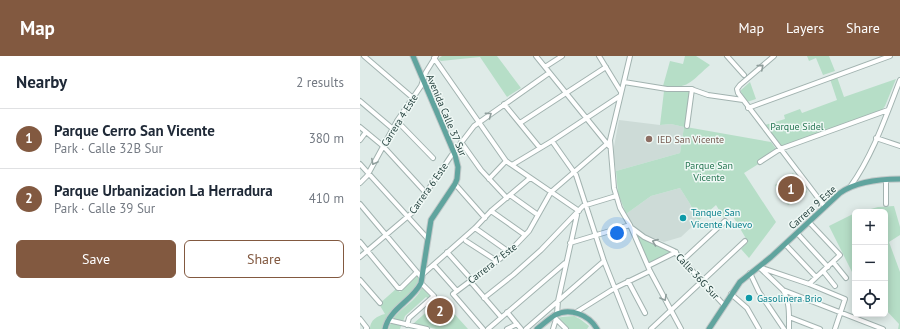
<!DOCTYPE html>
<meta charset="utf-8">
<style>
:root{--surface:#fff;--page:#f6f6f7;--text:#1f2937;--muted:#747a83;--line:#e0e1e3;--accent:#825940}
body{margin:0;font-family:"PT Sans",sans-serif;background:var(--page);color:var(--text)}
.controls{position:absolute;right:12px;bottom:12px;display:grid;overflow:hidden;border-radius:6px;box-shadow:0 2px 10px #0003}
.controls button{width:36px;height:36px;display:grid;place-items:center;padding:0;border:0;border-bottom:1px solid var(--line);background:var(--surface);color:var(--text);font:20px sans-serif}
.you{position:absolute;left:257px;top:177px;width:14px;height:14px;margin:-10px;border:3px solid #fff;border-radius:50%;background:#1a73e8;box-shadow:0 0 0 6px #1a73e833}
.badge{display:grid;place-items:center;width:26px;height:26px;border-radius:50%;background:var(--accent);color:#fff;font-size:13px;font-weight:700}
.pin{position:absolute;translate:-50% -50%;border:2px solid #fff;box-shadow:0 1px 4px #0006}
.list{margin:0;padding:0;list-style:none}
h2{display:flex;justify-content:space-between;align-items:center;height:52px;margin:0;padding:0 16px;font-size:17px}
h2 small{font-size:13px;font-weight:400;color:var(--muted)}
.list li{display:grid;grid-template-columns:26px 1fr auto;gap:12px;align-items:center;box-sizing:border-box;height:60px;padding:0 16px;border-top:1px solid var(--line)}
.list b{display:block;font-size:15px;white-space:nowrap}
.list p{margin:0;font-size:13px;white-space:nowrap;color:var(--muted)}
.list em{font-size:13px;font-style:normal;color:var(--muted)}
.actions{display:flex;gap:8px;padding:12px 16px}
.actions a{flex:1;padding:9px 0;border:1px solid var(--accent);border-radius:6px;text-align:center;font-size:14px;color:var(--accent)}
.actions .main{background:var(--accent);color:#fff}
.icon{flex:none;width:22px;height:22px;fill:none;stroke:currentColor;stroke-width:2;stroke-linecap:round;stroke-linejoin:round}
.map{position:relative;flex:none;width:540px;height:273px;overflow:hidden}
header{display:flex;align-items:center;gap:24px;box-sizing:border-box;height:56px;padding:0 20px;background:var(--accent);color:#fff}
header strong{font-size:19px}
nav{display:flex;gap:22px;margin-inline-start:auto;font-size:14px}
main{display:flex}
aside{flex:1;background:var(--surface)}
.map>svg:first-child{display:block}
.built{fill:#cddbd7}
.green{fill:#b6dec7}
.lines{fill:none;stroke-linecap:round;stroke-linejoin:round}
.minor-casing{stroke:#a2b3b0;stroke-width:6}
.major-casing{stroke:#c0c8c8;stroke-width:7}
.minor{stroke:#fff;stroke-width:4}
.major{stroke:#60a49e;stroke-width:5}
.oneway{stroke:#8f9e9c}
.education-dot{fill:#8d6e63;stroke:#eff8f5;stroke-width:1.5}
.culture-dot{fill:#0f9aa8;stroke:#eff8f5;stroke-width:1.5}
.labels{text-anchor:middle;stroke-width:3;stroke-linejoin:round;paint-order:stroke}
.street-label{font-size:10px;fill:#1f3c39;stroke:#eff8f5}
.park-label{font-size:10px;fill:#267652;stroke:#eff8f5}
.education-label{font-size:10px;fill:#785e54;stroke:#eff8f5;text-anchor:start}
.culture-label{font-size:10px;fill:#0d838f;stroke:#eff8f5;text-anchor:start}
</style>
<header>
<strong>Map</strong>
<nav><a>Map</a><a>Layers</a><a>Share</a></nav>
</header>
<main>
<aside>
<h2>Nearby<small>2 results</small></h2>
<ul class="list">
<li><span class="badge">1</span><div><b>Parque Cerro San Vicente</b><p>Park · Calle 32B Sur</p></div><em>380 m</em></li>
<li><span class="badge">2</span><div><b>Parque Urbanizacion La Herradura</b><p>Park · Calle 39 Sur</p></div><em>410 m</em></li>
</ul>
<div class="actions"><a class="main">Save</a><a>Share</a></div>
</aside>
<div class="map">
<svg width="540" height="273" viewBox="0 0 540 273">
<rect width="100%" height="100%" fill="#dfebe8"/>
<path class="built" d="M259,64L300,69L311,68L324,71L320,97L256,115L253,96Z
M320,132L330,148L338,165L321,181L304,186L283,178L270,166L266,158L291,140Z"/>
<path class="green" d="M82,0H137L161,32L147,41L120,1L81,5L78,3Z
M325,0H336L350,9C333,23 328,35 303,30L310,5L323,8Z
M447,0H469L475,15L463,19L456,2L449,5Z
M477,21L484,41L536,23L525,50L522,54L442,84L422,90L420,89L405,69L425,63L424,59L440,53L442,57L477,44L470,23Z
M390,26L396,43L387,46L381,36V34Z
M304,35H330L326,71L411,86L417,94L400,107L384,117L416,166L389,202L381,193L388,186L371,157L364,162L356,149L338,165L330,148L320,132L291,140L266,158L258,137L256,115L320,97L324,71L311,68L300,69Z
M433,117L447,136L428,149L415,129Z
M534,150L540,171V179L529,186L540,216V273H538L539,268L525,253V156H500L518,151Z
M495,157V222L469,170Z
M275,178L285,184L311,196L288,208Z
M56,219L60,222C55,243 25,250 23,273H10C10,264 17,260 25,258L19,248L36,233L40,236Z
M62,231L74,241L70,244L66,241L45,260L40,273H29C33,254 56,248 62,231Z
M81,243L108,273H76L53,268Z
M214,260L220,263L229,270L227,273H208L196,262L202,261Z"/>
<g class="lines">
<g class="minor-casing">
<path id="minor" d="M4,0L53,42
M176,0L249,90
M239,0L261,36
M270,0L250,84L254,132L260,152L270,169L290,215L321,273
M367,0L384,19
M414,0L380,29L377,33L378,37L465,151
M74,2L146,105L219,155
M185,11L202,0
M264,26L307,33H331L348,39L383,44
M0,45L33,73
M144,48L180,92
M388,52L530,0
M37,65L73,102
M160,67L246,11
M327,70L332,33
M0,71L23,90L66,137
M516,82L540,90
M0,84L6,76
M192,85L216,119L244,205L271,273
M101,86L121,114L147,142
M400,106L420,93L528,54
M0,108L68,183
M152,109L192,85L260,40
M129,123L146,105
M526,124V148
M0,127L7,120L37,65L61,30L66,16L76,0
M95,128L125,162
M490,131C513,99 526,60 540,24
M150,139L178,159
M0,148L62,222
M131,155L165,179
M115,172L149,196
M272,172L284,181L314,195L364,249
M437,177L468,211
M106,185L137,205
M0,186L38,232H41L57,216
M210,187L270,169
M425,188L456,221
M87,196L112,224
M0,201L53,156L91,100L114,70L189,17
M323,204L365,165
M473,206L486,222
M74,209L97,235
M288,210L316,196
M399,211L423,234L523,273
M399,211L449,228L485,243L475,273
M463,215L475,230
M390,217L399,236L424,273
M63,218L115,172L131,155L170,122
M0,224L20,247
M110,225L141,261
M268,225L285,257
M449,228L480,199L449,166
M423,234C430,245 429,260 429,273
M371,238L387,252L399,273
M124,242L153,219L181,194L223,150L256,140
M147,256L161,273
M215,257L255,232L290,215
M197,258L198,245L217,159
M193,260L206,273
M429,261L460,273
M0,263L7,272L6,273
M28,264L67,273
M47,269L49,262L74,240L61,227
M123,273L93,238L149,196L169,175L191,136L249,86
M128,273L205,207
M147,273L157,268
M166,273L244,205
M193,273L196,263
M291,273L385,185"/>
</g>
<g class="major-casing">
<path id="major" d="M25,273C29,253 52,245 61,227L71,164L95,128L97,123L98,111L95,99L53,0
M177,273C183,268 189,263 195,259C210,251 229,259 237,273
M349,273L380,226L411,201L480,137C497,125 520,123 540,123"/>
</g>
<use href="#minor" class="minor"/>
<use href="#major" class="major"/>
</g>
<defs><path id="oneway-chevron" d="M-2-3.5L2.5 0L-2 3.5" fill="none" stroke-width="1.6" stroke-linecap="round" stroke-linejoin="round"/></defs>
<g class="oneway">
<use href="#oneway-chevron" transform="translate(401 11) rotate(-41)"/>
<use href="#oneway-chevron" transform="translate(129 59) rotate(-36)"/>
<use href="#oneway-chevron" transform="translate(14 106) rotate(118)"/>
<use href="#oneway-chevron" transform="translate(295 186) rotate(-159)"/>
<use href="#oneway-chevron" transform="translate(304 242) rotate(61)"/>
</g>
<circle class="education-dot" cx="289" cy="83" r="4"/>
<g class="culture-dot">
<circle cx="323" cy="162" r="4"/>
<circle cx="389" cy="242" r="4"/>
</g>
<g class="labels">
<g class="street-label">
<text transform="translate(87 59) rotate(67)" y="4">Avenida Calle 37 Sur</text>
<text transform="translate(39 64) rotate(-58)" y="4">Carrera 4 Este</text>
<text transform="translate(68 132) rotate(-55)" y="4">Carrera 6 Este</text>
<text transform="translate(452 151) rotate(-42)" y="4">Carrera 9 Este</text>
<text transform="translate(132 207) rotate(-38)" y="4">Carrera 7 Este</text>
<text transform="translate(338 220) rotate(47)" y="4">Calle 36G Sur</text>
</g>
<g class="park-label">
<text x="437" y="74">Parque Sidel</text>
<text x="349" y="113">Parque San<tspan x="349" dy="12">Vicente</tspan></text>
</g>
<g class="education-label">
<text x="297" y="87">IED San Vicente</text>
</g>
<g class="culture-label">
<text x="331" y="160">Tanque San<tspan x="331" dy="12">Vicente Nuevo</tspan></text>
<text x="397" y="246">Gasolinera Brio</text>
</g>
</g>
</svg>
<div class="controls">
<button>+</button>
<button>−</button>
<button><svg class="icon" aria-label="locate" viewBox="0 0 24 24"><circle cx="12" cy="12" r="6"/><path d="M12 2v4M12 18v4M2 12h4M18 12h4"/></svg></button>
</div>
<div class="you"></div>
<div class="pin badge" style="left:431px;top:133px">1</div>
<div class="pin badge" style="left:80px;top:255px">2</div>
</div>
</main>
